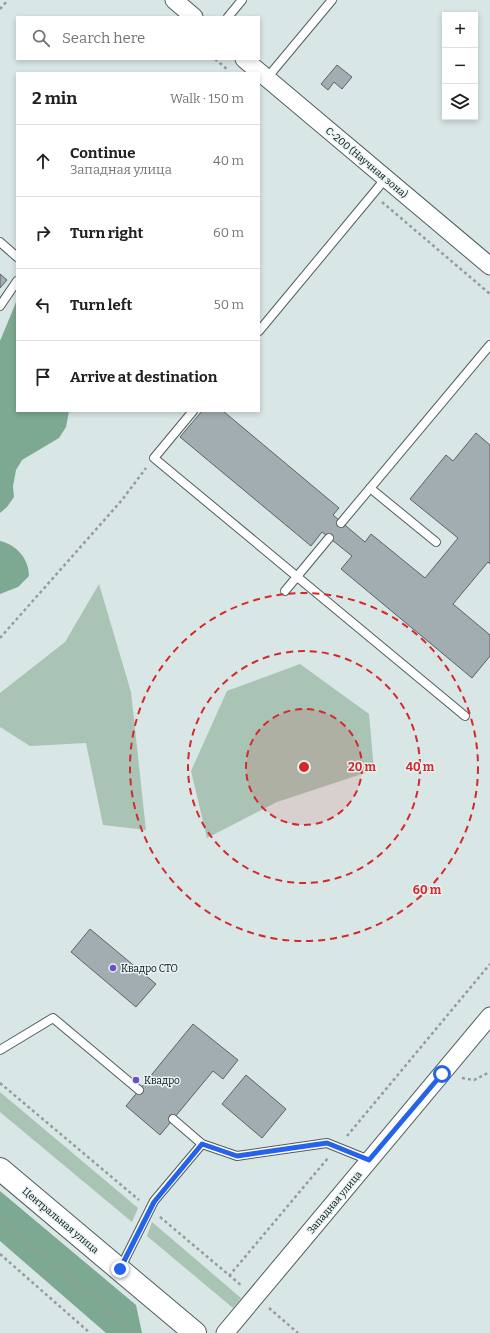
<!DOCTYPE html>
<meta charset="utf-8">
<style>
:root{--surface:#fff;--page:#f2f2f2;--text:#202124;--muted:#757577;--line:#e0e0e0}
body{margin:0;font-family:Bitter,serif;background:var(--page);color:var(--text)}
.controls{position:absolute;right:12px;top:12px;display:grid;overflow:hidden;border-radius:0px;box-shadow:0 2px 6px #0003}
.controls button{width:36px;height:36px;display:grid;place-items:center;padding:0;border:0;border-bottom:1px solid var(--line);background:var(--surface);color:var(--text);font:20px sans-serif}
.stop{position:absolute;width:12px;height:12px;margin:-9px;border:3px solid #2563eb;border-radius:50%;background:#fff}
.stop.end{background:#2563eb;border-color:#fff;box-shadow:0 1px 4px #0008}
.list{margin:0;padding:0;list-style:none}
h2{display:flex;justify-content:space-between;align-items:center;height:52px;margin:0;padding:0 16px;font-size:17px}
h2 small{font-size:13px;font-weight:400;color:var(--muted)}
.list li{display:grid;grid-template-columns:26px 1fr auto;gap:12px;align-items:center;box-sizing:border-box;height:72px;padding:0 16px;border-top:1px solid var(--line)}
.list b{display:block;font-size:15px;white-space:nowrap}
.list p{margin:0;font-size:13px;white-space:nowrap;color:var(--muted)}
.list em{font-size:13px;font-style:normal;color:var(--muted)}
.icon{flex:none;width:22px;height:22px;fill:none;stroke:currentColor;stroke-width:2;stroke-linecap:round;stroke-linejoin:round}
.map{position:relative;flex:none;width:490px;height:1333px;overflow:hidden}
.search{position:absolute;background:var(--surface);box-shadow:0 2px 6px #0003;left:16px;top:16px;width:244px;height:44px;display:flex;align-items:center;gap:10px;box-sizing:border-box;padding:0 14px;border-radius:0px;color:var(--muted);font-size:15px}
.panel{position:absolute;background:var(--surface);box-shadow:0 2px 6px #0003;left:16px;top:72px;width:244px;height:340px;border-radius:0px}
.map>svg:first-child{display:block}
.green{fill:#a9c3b5}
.forest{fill:#7da992}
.building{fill:#a1adb0;stroke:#596467}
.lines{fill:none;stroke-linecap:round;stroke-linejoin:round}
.service-casing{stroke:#525d5d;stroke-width:10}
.minor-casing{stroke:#525d5d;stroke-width:19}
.secondary-casing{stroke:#525d5d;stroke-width:24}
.path{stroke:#939d9d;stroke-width:2.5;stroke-dasharray:3 3;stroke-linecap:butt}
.service{stroke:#fff;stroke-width:8}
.minor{stroke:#fff;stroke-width:17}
.secondary{stroke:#fff;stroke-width:22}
.route{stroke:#2563eb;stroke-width:5}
.ring{fill:none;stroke:#d62828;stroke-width:2;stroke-dasharray:7 5}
.poi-dot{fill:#6b4fc8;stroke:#e6f3f4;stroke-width:1.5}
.labels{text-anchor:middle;stroke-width:3;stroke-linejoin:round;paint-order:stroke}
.street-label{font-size:10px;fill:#090e0e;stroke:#e6f3f4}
.poi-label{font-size:10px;fill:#090e0e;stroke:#e6f3f4;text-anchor:start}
.centre{fill:#d62828;stroke:#e6f3f4;stroke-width:2}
.ring-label{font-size:12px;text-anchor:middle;font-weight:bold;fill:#d62828;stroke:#e6f3f4;stroke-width:3;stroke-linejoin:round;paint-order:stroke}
</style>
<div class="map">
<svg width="490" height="1333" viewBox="0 0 490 1333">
<rect width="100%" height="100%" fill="#d9e6e6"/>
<path class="green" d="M99,584L131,692L146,830L103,825L86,743L30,746L0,727V693L65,642Z
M300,664L369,714L374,770L277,802L207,838L191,771L227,691Z
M0,1092L138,1208L132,1222L0,1112Z
M152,1222L241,1298L233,1308L147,1236Z"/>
<path class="forest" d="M17,300V411H69L66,427L59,438L22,460L16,470L13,486L14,497L7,507L0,513V341Z
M0,541C17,545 29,559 29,576L18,587L0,594Z
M0,1191L136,1305L142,1333H106L0,1241Z"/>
<path class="building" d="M337,65L352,77L342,89L334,82L328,90L321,84Z
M0,274L7,280L0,288Z
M202,411H223L339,508L333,515L365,542L371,534L425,578L458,538L410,499L446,455L453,461L476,433L490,445V564L488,562L453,604L490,635V656L472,678L341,569L352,556L322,532L311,546L180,437Z
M90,929L156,984L136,1007L71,952Z
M193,1024L238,1060L223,1079L213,1071L160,1135L126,1106Z
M246,1075L286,1109L262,1138L222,1104Z"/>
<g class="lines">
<g class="service-casing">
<path id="service" d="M228,17L242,0
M267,78L332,0
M0,242L17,257
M0,306L17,281
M259,331L386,178
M193,411L154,458L465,716
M370,488L436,542
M341,523L490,345
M285,591L329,538
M0,1050L53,1018L139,1090
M202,1144L237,1156L327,1143L369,1160
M120,1269L154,1201L202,1144L173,1119"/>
</g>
<g class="minor-casing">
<path id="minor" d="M174,0L194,17
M244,59L490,266
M225,1333L490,1016"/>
</g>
<g class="secondary-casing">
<path id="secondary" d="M0,1169L195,1333"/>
</g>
<path class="path" d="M0,9L8,0
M215,59L228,70
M382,202L490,294
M0,638L122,500L146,468
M462,1078L474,1080L490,1072
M0,1083L139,1200
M347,1136L490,964
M0,1217L134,1333
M160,1217L242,1286
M0,1254L90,1333
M229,1276L328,1158
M269,1308L298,1333"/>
<use href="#service" class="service"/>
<use href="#minor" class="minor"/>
<use href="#secondary" class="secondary"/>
</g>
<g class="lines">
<path class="route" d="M120,1269L154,1202L202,1144L237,1156L327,1143L369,1160L442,1074"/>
</g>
<circle cx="304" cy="767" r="58" fill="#d62828" fill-opacity=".12"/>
<g class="ring">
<circle cx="304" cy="767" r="58"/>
<circle cx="304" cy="767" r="116"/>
<circle cx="304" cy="767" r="174"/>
</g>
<g class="poi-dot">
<circle cx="113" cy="968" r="4"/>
<circle cx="136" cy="1080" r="4"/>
</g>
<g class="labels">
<g class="street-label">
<text transform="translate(367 162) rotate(40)" y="4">С-200 (Научная зона)</text>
<text transform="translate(334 1202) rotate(-50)" y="4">Западная улица</text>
<text transform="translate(61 1220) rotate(40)" y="4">Центральная улица</text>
</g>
<g class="poi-label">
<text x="121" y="972">Квадро СТО</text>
<text x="144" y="1084">Квадро</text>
</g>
</g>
<circle cx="304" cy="767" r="6" class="centre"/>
<g class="ring-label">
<text x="362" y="771">20 m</text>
<text x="420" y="771">40 m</text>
<text x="427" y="894">60 m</text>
</g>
</svg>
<div class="controls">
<button>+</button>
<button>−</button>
<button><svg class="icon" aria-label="layers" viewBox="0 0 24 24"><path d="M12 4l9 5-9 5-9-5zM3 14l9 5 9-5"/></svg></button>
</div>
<div class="stop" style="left:442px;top:1074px"></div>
<div class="stop end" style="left:120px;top:1269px"></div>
<div class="search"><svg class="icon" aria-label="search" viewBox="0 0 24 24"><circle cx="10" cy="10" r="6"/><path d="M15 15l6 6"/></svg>Search here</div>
<section class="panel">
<h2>2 min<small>Walk · 150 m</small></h2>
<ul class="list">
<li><svg class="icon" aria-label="ahead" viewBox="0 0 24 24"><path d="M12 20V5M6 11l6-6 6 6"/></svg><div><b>Continue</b><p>Западная улица</p></div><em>40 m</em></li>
<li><svg class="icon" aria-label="right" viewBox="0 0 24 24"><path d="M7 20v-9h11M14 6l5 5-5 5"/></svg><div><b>Turn right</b></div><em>60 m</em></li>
<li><svg class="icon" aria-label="left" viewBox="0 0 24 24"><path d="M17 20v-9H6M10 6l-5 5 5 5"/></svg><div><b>Turn left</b></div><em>50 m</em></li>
<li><svg class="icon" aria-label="arrive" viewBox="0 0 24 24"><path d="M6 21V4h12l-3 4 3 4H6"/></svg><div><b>Arrive at destination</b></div></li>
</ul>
</section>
</div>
